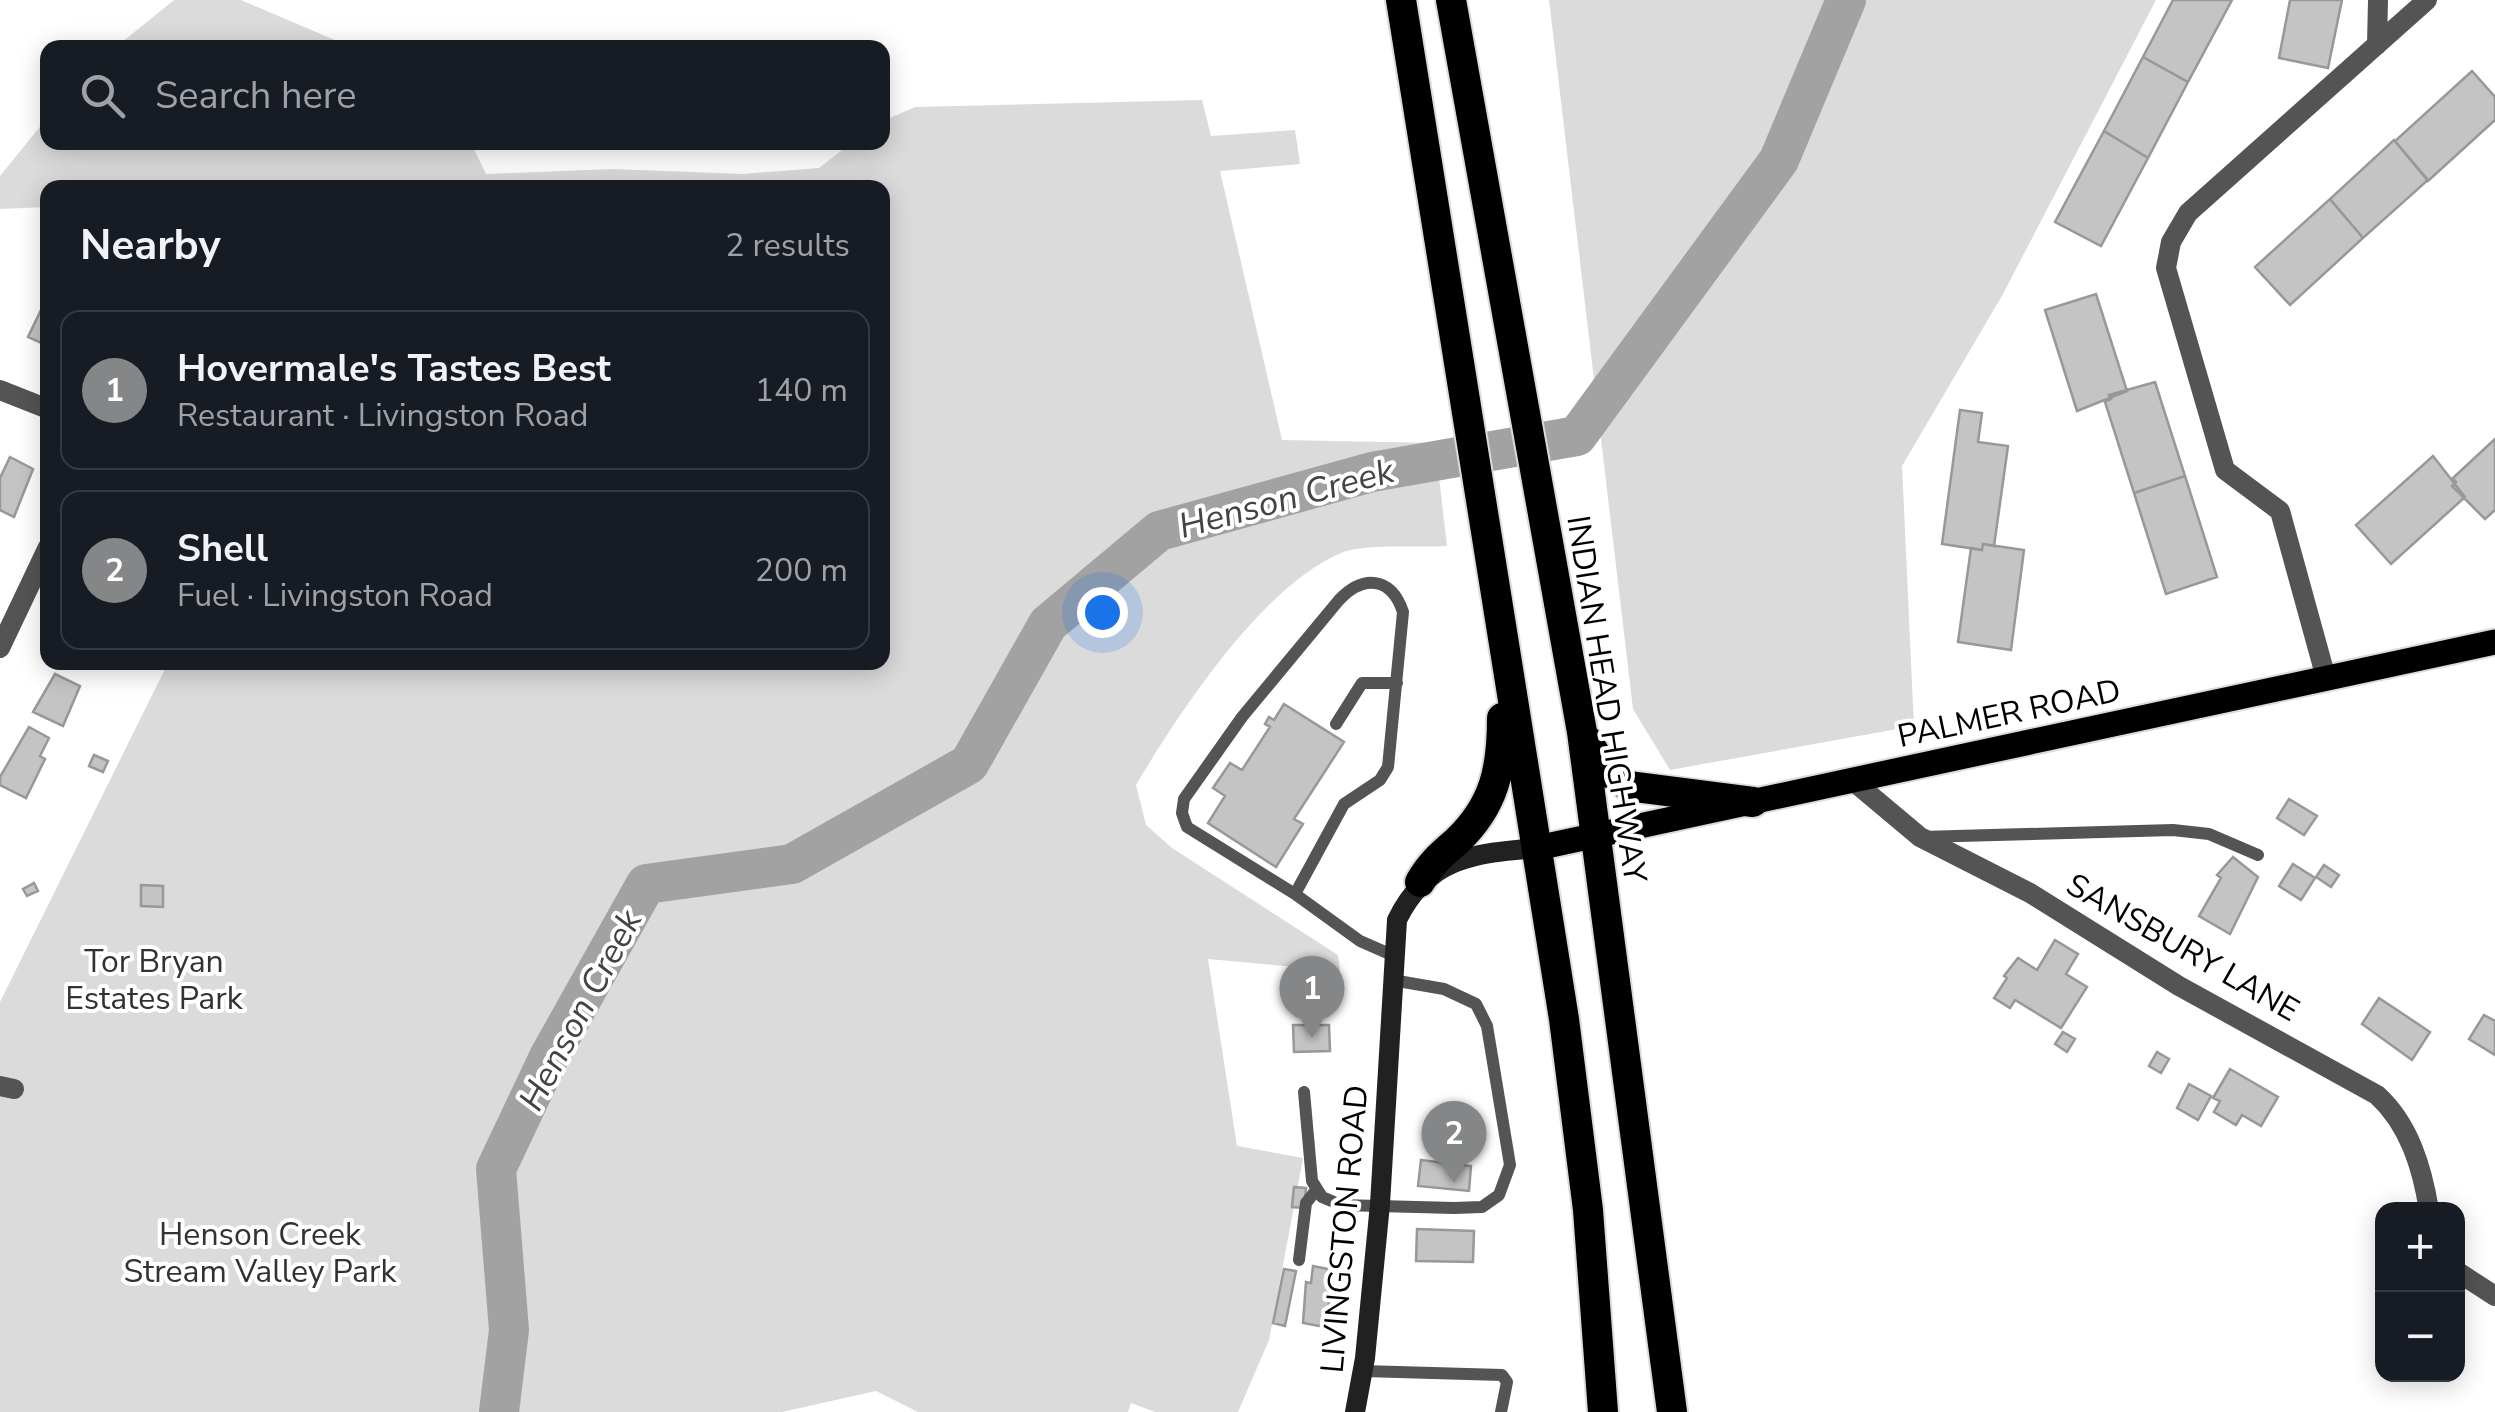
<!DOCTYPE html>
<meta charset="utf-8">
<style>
:root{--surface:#171b24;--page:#20242c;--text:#f1f3f6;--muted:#9ea1a6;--line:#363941;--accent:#858687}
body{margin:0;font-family:"Nunito Sans",sans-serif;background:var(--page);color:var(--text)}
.controls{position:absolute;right:30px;bottom:30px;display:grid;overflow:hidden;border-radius:20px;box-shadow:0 5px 25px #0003}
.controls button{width:90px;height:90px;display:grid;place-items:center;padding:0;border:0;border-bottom:2px solid var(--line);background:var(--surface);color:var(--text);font:50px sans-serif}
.you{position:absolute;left:1102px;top:612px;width:35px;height:35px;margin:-25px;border:8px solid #fff;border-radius:50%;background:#1a73e8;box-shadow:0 0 0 15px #1a73e833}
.badge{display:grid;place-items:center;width:65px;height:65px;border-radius:50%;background:var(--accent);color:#fff;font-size:32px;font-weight:700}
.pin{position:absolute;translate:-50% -82px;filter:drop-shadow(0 2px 5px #0008)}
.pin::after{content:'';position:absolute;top:52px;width:35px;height:30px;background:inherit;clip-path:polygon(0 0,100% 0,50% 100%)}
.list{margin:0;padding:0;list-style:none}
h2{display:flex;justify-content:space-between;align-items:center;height:130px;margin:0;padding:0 40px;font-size:42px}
h2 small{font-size:32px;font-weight:400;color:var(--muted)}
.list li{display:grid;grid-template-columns:65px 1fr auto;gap:30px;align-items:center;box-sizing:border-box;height:160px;margin:0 20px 20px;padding:0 20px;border:2px solid var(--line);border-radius:20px}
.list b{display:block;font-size:38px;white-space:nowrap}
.list p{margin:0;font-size:32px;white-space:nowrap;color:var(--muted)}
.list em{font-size:32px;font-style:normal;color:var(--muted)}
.icon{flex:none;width:55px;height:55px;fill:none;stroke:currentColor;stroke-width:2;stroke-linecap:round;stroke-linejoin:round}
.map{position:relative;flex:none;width:2495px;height:1412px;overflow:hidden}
.search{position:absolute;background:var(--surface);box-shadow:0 5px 25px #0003;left:40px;top:40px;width:850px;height:110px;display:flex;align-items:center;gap:25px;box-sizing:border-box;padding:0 35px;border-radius:20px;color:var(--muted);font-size:38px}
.panel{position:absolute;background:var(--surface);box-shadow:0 5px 25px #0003;left:40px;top:180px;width:850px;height:490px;border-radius:20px}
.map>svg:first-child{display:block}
.green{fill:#dbdbdb}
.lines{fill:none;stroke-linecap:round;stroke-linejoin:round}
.river{stroke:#a2a2a2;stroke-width:40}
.building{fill:#c4c4c4;stroke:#989898;stroke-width:2.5}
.primary-casing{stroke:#dbdbdb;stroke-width:29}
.highway-casing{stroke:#dbdbdb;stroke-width:34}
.lane{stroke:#545454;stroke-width:12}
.street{stroke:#545454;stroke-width:20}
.secondary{stroke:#212121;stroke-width:20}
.primary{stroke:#000;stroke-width:25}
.highway{stroke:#000;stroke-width:30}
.labels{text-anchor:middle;stroke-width:8;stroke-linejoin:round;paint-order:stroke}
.street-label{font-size:32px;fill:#000;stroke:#fff}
.park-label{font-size:32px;fill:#323232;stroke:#fff}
.water-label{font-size:35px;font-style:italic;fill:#434343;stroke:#fff}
</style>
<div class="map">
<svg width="2495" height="1412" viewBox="0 0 2495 1412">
<rect width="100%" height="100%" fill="#fff"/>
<path class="green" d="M174,0H241L351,47H116Z
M1549,0H2156L2003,294L1902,466L1914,726L1670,770L1633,709Z
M1202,100L1211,136L1295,130L1300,164L1220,171L1282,440L1435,443L1447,546C1420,548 1364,543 1341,553C1262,586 1179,713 1136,785L1146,825L1172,848L1338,955L1340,971L1208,959L1237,1146L1303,1158L1269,1340L1238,1412H1155L1131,1403L1128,1412H918L876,1391L782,1412H0V1002L168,663L882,662V188H48L47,207L0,209V176L47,118L48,142L471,143L486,174L612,169L743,174L819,168L851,143L882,142L883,121L915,107Z"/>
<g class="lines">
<path class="river" d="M499,1412L509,1330L496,1169L549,1057L646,884L792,864L969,764L1048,624L1159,531L1372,472L1577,436L1779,160L1846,0"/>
</g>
<path class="building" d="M2173,0H2232L2188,82L2143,57Z
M2290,0H2342L2328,68L2279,58Z
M2143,57L2188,82L2148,158L2104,131Z
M2472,71L2495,97V120L2428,181L2395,141Z
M2104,131L2148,158L2101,246L2055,222Z
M2394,140L2428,180L2363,238L2330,199Z
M2330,199L2363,238L2290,305L2255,267Z
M2096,294L2127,391L2077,411L2045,310Z
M41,310L48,314V346L28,337Z
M2155,382L2185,476L2134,493L2105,402L2111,399L2109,395Z
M1960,410L1982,413L1978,442L2008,446L1994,546L1983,544L1982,550L1942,544Z
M2495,439V510L2485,519L2452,486L2456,482L2453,478Z
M2433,456L2465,497L2391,564L2356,525Z
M10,457L33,469L14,517L0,510V478Z
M2185,476L2217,577L2166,594L2134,493Z
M1983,544L2024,550L2011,650L1958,642L1971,548L1982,550Z
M55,674L80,686L63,726L33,712Z
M1284,704L1344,742L1294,819L1303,824L1276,867L1208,823L1225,796L1213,788L1230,763L1242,770L1270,727L1265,724L1269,717L1274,720Z
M29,727L49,738L40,756L45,759L26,798L0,785V777Z
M94,755L108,761L103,772L89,766Z
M2289,799L2317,816L2304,835L2277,818Z
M2233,857L2258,877L2230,934L2199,916L2221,878L2217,875Z
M2293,864L2315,878L2301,900L2279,886Z
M2324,865L2339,875L2331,887L2316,877Z
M34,883L38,891L27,896L23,889Z
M141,885L163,886V907L141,906Z
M2055,940L2078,954L2066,974L2087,987L2061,1028L2015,1000L2010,1008L1994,998L2007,978L2004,976L2018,958L2037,970Z
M2379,998L2430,1032L2412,1060L2362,1024Z
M2484,1015L2495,1021V1055L2469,1039Z
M1293,1025H1329L1330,1051L1294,1052Z
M2063,1032L2075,1039L2067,1052L2055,1044Z
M2157,1052L2169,1059L2161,1073L2149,1066Z
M2230,1069L2278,1097L2261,1126L2242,1115L2236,1125L2214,1112L2220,1101L2213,1098Z
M2189,1084L2211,1096L2198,1120L2177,1108Z
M1421,1160L1471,1166L1469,1191L1418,1186Z
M1294,1187L1306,1188L1304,1208L1292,1207Z
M1417,1229L1474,1231L1473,1262L1416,1261Z
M1313,1266L1328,1269L1325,1284L1332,1285L1325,1327L1303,1323L1306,1282L1311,1283Z
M1284,1269L1296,1271L1285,1326L1273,1323Z"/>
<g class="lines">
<g class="primary-casing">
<path id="primary" d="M1537,848L2495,642"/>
</g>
<g class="highway-casing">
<path id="highway" d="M1401,0L1564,1019L1588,1210L1603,1412
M1451,0L1582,732L1672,1412
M1586,739L1604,768L1628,786L1753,802
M1420,882C1431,863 1441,855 1457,841C1495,805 1502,768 1502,718"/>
</g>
<path class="lane" d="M1336,724L1362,683H1397
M1922,837L2173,830L2209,834L2258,855
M1295,894L1344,804L1380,780L1388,767L1403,612C1391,576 1363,575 1339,600L1242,717L1184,799L1182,813L1187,827L1295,894L1360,941L1392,955
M1304,1092L1312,1181L1322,1197L1341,1205L1454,1208L1482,1207L1499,1195L1510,1165L1487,1026L1476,1004L1444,989L1392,980
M1299,1260L1306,1203L1317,1189
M1363,1371L1502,1375L1507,1382L1501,1412"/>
<path class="street" d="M2377,45L2378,0
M0,390L48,409
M0,648L48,547
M2326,678L2280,511L2225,470L2166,268L2171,242L2188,213L2427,0
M1852,780L1920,837L2030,893L2179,986L2377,1095C2409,1124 2422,1167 2429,1210
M0,1086L14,1089
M2458,1272L2495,1296"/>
<path class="secondary" d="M1355,1412L1365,1358L1380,1204L1397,920C1427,858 1474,853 1537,848"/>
<use href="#primary" class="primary"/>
<use href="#highway" class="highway"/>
</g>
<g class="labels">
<g class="street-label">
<text transform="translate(1607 699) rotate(81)" y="11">INDIAN HEAD HIGHWAY</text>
<text transform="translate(2009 713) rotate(-12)" y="11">PALMER ROAD</text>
<text transform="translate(2183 947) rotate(30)" y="11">SANSBURY LANE</text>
<text transform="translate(1344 1229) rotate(-85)" y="11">LIVINGSTON ROAD</text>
</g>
<g class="park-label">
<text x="154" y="972">Tor Bryan<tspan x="154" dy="37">Estates Park</tspan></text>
<text x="260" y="1245">Henson Creek<tspan x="260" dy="37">Stream Valley Park</tspan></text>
</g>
<g class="water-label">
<text transform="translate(1286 498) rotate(-15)" y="12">Henson Creek</text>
<text transform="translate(580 1010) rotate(-62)" y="12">Henson Creek</text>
</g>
</g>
</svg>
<div class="controls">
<button>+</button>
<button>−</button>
</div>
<div class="you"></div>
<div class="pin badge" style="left:1312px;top:1038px">1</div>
<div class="pin badge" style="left:1454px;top:1183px">2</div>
<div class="search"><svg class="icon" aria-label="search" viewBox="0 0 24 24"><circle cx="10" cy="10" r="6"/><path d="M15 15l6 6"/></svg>Search here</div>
<section class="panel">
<h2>Nearby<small>2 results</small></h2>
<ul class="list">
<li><span class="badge">1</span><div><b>Hovermale's Tastes Best</b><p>Restaurant · Livingston Road</p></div><em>140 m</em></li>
<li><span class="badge">2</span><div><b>Shell</b><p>Fuel · Livingston Road</p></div><em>200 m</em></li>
</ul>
</section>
</div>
